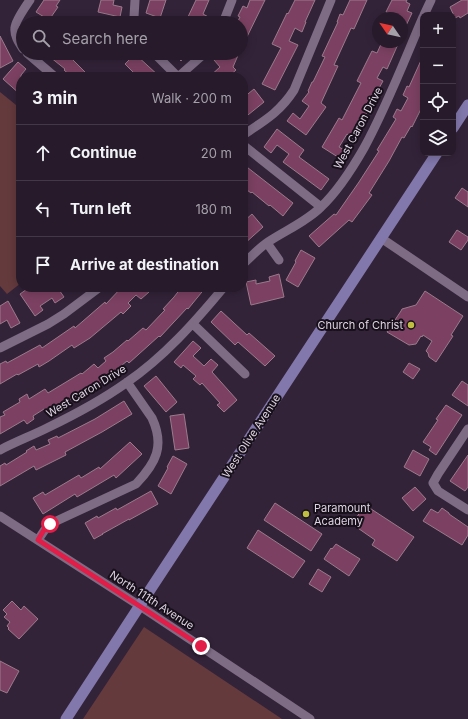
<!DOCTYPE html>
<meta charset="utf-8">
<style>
:root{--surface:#261a2b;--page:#322737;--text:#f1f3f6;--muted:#a4a1a9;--line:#423847}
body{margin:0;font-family:Inter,sans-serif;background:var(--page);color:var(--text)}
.controls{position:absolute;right:12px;top:12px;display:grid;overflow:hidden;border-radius:8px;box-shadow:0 2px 10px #0003}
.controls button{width:36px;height:36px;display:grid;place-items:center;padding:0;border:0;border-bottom:1px solid var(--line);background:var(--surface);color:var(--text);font:20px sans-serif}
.compass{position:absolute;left:372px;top:12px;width:36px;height:36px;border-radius:50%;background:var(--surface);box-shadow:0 2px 10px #0003;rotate:304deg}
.stop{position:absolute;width:12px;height:12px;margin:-9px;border:3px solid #e11d48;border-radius:50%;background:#fff}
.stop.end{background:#e11d48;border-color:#fff;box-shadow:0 1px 4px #0008}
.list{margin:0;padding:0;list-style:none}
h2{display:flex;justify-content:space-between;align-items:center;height:52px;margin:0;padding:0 16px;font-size:17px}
h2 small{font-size:13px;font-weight:400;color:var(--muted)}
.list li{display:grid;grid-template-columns:26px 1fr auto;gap:12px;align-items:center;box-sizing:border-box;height:56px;padding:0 16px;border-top:1px solid var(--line)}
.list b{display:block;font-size:15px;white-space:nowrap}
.list em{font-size:13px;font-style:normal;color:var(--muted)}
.icon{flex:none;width:22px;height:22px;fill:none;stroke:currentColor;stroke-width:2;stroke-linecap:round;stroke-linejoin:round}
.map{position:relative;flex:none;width:468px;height:719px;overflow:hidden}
.search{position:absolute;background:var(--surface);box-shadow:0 2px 10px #0003;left:16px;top:16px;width:232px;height:44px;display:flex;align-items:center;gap:10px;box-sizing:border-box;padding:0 14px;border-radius:22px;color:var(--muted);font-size:15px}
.panel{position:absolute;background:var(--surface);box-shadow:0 2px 10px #0003;left:16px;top:72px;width:232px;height:220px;border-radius:16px}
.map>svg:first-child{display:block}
.green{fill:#643a3d}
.building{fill:#7c4162;stroke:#9a7a8b}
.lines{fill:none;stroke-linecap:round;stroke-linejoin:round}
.minor{stroke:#7e6c85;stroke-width:9}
.major{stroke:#8278ac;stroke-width:11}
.route{stroke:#e11d48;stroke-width:5}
.poi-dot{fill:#c1bd40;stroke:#17101a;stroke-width:1.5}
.labels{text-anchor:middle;stroke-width:4;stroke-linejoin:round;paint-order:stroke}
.street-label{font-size:11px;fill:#dfd4e3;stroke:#17101a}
.poi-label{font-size:11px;fill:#dfd4e3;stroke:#17101a;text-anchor:end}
</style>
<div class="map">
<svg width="468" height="719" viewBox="0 0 468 719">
<rect width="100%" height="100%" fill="#332339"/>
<path class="green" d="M0,92L21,109V283L7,294L0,286Z
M144,627L282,719H83Z"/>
<path class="building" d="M44,0H60L56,6L58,7L49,20L36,12Z
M101,0H114L113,5L122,7L120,17L98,12Z
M150,0H166L160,18L146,13Z
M196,0H209L203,14L212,19L210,23H197L187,19Z
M250,0H265L241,49V23H237L240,17L238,16L243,6L247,8Z
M295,0H315L305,22H306L302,32L295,28L289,41L298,45L275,90L262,84L281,48L272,44L287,13L288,14Z
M350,0H367L354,29L351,28L334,65L338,66L321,103L326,107L306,135L287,121L293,113L300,119L309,106L302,101L309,92L308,91L312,82H313L325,57L322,56L338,22H337L340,14L343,15Z
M392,0H407L406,2L410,4L407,11L412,13L402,34V18H399L386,12Z
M462,0H468V13L460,18L459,16L455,18L450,7Z
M0,36L13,61L0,68Z
M382,42H399L387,69L383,67L377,78L383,81L367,110H368L358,130L353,138L347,134L339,147L346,151L341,159L322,147L339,118L342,120L361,83L357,81L372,51L377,53Z
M45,53H66L90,77H72L64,70L65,69Z
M173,53H188L181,61Z
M221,53H239L233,67L236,70L228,77H209L220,67L214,60Z
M135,54L160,77H138L125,64Z
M423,56V105L412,127L411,126L404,138L402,137L389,161L369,193L372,195L352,222L349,220L319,247L309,236L334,214L336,215L359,182L379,151L377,150L396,119L393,117L397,109L401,111L408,98L403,95L407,86L409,87Z
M18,62L26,69L21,75V95L3,79Z
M254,89L264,102L243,119V98Z
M277,129L304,150L299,157L329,179L321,190L283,162L289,154L277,145L271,153L264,147Z
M243,164L293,203L283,216L270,205L269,206L252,192L251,193L243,187Z
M462,188L468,192V207L455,198Z
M252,214L263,227L243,245V222Z
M457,230L468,237V240L461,250L449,242Z
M301,250L315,258L298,287L286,280L296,262L295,261Z
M279,274L284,297L251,305L246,282L256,280V284L270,281L269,277Z
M30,287H33L35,290L38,287H57L64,297L55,303L52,298L40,306L43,310L35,316L20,294Z
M122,287H144L149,292L141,299L136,295L128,303L131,306L123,314L121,312L90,338L74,348L72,345L49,361L39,367L38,364L18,375L17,374L0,384V364L6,361L7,363L40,345L42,348L74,326L75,328L105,302L106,304Z
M186,287H206L188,309L187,308L160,337L159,336L129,363L127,361L96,386L95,384L48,414L44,409L33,416L34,419L27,424L24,420L0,434V417L5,415L3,412L20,402L19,399L27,394L29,399L45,389L48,393L81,373L82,374L94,364L98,368L106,361L104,358L113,352L127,340L128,341L143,328L146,330L165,310L163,309L174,297L181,288L184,290Z
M425,291L463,316L451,335L453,336L436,362L429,357L428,353L426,351L432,341L423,335L422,337L421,336L416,344L409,345L387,332L401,311L402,309L416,305Z
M8,301L20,323L11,328L7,320L0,324V306Z
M221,311L247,335L249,333L275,356L265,366L238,342L235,345L211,322Z
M193,341L201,348L193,356L204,366L211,359L218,365L212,372L237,400L224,412L217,405L220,403L202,383L200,385L193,379L196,376L183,365L181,368L174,362Z
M409,363L420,369L413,379L403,372Z
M156,376L177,402L166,412L144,386Z
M462,381L468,385V406L452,395Z
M124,401L132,414L102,432L65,452L66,455L36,470L34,466L0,486V466L5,463L6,465L27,452L26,451L34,446L36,450L50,444L48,440L57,436L58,438L95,419Z
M446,405L462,415L436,455L429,450L431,447L423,442L438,420L436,419Z
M184,414L189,448L175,450L170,416Z
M130,442L142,454L116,478L114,475L77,497L75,494L43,514L33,498L43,492L45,495L79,475L81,478L99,467L100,469Z
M413,450L429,459L420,476L404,467Z
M468,455V487L465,491L450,481Z
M173,456L187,464L171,494L158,486L168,468L167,467Z
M415,487L426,499L413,511L402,498Z
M151,491L158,504L129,520V519L102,534H103L94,539L85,523L97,516L98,518L116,508L117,510Z
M275,503L322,534L311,551L264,520Z
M365,505L414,537L397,561L372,545L375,540L352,524Z
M442,508L449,513V514L468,527V535L462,545L423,521L431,509L438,513Z
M258,530L305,561L293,578L247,548Z
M336,544L360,559L349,576L324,559L331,548L332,549Z
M318,569L331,577L322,592L309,584Z
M12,601L21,610L24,606L38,619L19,639L8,629L9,628L7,626L10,622L4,617L7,614L3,610Z
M0,661L19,671L7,693L0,690Z"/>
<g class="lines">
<path class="minor" d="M135,0L134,17L135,23
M424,15L431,0
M223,23L232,0
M23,49C19,43 14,36 15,28C15,21 26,6 30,0
M27,53L55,77
M154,53L178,77
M178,77L205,53
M243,135C264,121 280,112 294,90L331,0
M243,145L321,207
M381,238L468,297
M267,243L279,260
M243,264C251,257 259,248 268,242C286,230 306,222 321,207C339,190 352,169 364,148C387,106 404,61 423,17
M193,324L245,374
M0,348L48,324L64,314L100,287
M468,429L438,474L433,483L438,491L468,510
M0,450C15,442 31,436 47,428C74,415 102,400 126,383C164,357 195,322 224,287
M0,516L140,606L310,719
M38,540L44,531L50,524L136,484C156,463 165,446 152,418L127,382"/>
<path class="major" d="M453,128L468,105
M66,719L148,593L437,153"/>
</g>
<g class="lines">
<path class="route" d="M50,524L44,530L38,540L201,646"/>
</g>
<g class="poi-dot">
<circle cx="411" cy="325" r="4"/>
<circle cx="306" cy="514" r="4"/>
</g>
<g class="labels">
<g class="street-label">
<text transform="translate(358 128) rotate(-62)" y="4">West Caron Drive</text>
<text transform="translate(86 391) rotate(-31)" y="4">West Caron Drive</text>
<text transform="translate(251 436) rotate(-57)" y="4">West Olive Avenue</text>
<text transform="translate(152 600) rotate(33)" y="4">North 111th Avenue</text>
</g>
<g class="poi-label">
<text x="403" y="329">Church of Christ</text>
<text x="314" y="512" text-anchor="start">Paramount<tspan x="314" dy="13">Academy</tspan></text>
</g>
</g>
</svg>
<div class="controls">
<button>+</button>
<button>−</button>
<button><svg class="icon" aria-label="locate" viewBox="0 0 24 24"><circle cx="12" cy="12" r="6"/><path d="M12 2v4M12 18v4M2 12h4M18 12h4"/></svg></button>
<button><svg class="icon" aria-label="layers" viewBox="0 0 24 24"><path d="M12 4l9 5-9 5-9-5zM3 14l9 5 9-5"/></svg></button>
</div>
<svg class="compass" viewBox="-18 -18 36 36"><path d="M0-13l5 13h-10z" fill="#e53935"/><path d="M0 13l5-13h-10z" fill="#a4a1a9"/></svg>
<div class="stop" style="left:50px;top:524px"></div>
<div class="stop end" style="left:201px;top:646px"></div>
<div class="search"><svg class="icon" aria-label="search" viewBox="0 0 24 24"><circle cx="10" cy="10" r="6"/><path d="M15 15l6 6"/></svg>Search here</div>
<section class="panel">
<h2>3 min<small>Walk · 200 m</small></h2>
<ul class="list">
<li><svg class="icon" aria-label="ahead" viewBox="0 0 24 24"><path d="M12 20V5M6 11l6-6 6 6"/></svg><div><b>Continue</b></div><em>20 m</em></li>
<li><svg class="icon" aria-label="left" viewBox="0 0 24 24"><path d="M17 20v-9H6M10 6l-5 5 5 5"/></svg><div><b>Turn left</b></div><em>180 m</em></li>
<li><svg class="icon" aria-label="arrive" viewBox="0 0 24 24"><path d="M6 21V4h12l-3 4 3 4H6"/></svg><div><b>Arrive at destination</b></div></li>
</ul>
</section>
</div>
